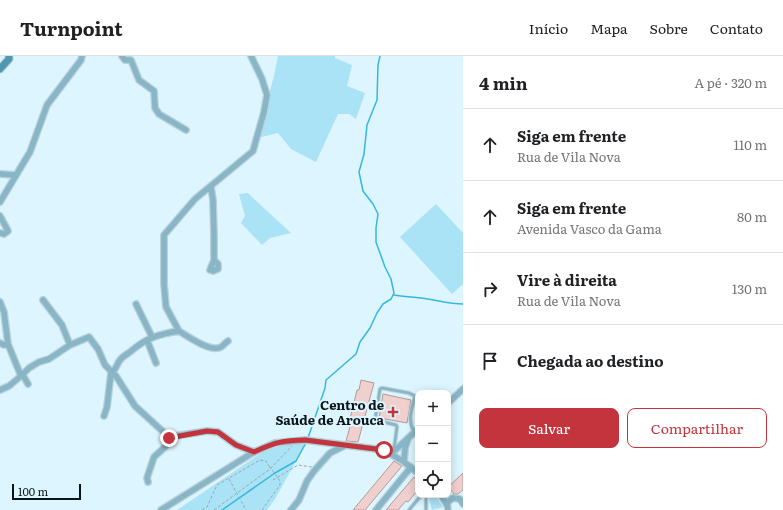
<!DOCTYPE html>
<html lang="pt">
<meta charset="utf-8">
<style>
:root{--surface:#fff;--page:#f2f2f2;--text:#202124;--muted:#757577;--line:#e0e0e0;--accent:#c4343d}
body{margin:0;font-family:Literata,serif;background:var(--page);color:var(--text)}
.controls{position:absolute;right:12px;bottom:12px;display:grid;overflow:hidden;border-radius:8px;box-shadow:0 2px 10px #0003}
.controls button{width:36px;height:36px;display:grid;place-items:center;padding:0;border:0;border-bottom:1px solid var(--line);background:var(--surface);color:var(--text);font:20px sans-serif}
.scale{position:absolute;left:12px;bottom:10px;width:69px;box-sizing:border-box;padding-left:4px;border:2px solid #0a1519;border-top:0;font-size:11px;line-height:14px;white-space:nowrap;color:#0a1519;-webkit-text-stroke:3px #ddf5fe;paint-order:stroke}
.stop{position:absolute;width:12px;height:12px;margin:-9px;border:3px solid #c4343d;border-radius:50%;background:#fff}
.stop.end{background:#c4343d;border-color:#fff;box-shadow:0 1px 4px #0008}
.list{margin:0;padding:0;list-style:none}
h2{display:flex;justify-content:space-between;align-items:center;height:52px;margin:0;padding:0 16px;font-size:17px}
h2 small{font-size:13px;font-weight:400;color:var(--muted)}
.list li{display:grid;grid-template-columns:26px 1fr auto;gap:12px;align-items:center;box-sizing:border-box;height:72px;padding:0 16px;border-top:1px solid var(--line)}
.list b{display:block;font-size:15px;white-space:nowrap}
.list p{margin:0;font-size:13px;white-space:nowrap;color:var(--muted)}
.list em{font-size:13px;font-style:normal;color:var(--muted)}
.actions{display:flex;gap:8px;padding:12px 16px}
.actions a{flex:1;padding:9px 0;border:1px solid var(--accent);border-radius:8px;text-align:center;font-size:14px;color:var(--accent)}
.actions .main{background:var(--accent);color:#fff}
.icon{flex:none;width:22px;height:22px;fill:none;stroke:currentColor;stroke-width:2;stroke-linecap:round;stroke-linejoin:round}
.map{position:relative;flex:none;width:463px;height:454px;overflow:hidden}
header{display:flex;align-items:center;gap:24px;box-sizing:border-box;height:56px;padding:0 20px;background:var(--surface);border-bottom:1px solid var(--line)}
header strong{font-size:19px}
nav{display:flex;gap:22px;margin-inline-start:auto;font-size:14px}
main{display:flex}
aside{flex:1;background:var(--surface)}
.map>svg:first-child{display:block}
.green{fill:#aae2f6}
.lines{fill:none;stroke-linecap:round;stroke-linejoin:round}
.stream{stroke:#35b8de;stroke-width:1.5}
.building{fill:#efd0ce;stroke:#b69997}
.lane-casing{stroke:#bbd1d9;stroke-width:4.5}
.street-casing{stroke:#bbd1d9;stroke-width:8}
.secondary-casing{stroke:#bbd1d9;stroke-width:9}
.path{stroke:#95a8b0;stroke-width:1;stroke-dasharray:3 2;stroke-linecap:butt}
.lane{stroke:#88b6c7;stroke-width:2.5}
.street{stroke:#88b6c7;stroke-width:5.5}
.secondary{stroke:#4e99b1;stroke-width:7}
.path-bridge{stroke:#95a8b0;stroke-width:1;stroke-dasharray:3 2;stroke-linecap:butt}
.route{stroke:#c4343d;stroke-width:5}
.poi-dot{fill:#c4343d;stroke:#ddf5fe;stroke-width:1.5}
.labels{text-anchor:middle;stroke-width:4;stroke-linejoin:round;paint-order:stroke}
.poi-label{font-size:13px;font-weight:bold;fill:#0a1519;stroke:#ddf5fe;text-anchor:end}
</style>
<header>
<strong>Turnpoint</strong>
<nav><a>Início</a><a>Mapa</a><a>Sobre</a><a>Contato</a></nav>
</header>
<main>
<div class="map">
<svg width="463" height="454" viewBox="0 0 463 454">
<rect width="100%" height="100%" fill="#ddf5fe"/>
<path class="green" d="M278,0H335V2L352,9L347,30L365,37L356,63L349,58H338L316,106L291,93L278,77L257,82L274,20Z
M248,137L253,142L291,177L270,182L262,189L241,167L245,160L239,138Z
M436,148L463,177V228L452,238L400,181Z
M290,387H306L275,443L267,454H177L264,395Z
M431,439H435L443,451L432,454L429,442Z"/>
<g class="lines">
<path class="stream" d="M394,239C405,241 417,241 428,243C440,245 451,248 463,248
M308,382L325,332L326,324L356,298L360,286L370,272L377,257L383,248L391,243L394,237L391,223L385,211L376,186V172L378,158L373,148L363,135L359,116L364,98L367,69L377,44L378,9L380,0
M222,454L275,417L296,405L307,385"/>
</g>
<path class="building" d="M361,324L374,327L358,386L346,385L351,367H349L357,334H359Z
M383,338L411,344L407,367L379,362Z
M394,405L402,410L365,454H353Z
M463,417V434L458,438H454L448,431Z
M414,421L418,424V434L408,446L406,445L398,454H386Z"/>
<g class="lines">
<g class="lane-casing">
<path id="lane" d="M394,393L397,371L396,369L375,364L380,333L382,332L409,337L415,340C412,353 407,363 414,376
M426,439V454
M409,454L419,442L424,439"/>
</g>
<g class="street-casing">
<path id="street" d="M122,0L125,4H131L139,24L154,35L155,52L159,58L186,74
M0,118L16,119
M211,131L213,144L214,180V204L210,214L213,215L218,213V208L214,204
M0,146L30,96L47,49L81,4L82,0
M0,160L7,173L8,175L4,178L0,177
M43,244L62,269L70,289
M0,246L4,256L8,288L21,320L9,330L0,334
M136,248L152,281
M179,275L166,251L164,228V179L195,143L253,95L264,56L267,39L262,23L251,0
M179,275C187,280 211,297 221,291C223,290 225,287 228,285
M147,284L156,307
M0,287L4,289L8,288
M111,317C117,313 116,309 120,304C122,301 127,298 130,296C146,282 159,278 179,275
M28,328L24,321L21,320L29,312L39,306L49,303L70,289L89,281L98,293L105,309L116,320L135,350L169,381L207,375L218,376L236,389L254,396
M448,347L463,333
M104,360L107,351L111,317
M391,398L418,373
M404,406L405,392L408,383
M148,426L147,422L154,401L165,391L169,381
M441,439L447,449
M161,454L254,396L275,387L305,384L384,394L404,406L418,417
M291,454L299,444L307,425L314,415L330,397L344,390
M376,454L411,411
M448,454L447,447L453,442L460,443L463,448"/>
</g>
<g class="secondary-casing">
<path id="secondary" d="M0,13L9,3V0"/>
</g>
<path class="path" d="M229,423L246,454
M273,424L298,409L312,411
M202,454L207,451L217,429L260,404L266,405L269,410
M214,454L270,413L292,390
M262,454L280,429V425L272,414"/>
<use href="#lane" class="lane"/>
<use href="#street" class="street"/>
<use href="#secondary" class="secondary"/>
<path class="path-bridge" d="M269,410L272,414"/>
</g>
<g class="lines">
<path class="route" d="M169,382L207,375L218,376L236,389L254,396C273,387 283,384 305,384L384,394"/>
</g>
<path class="poi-dot" d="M391 350h4v4h4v4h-4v4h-4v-4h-4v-4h4z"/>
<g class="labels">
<g class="poi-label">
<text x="384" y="354">Centro de<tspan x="384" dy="15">Saúde de Arouca</tspan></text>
</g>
</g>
</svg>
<div class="controls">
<button>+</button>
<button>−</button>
<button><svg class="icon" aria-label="locate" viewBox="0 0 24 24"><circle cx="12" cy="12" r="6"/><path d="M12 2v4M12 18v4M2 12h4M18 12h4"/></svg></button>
</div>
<div class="scale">100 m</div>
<div class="stop" style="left:384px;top:394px"></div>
<div class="stop end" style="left:169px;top:382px"></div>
</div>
<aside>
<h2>4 min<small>A pé · 320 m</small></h2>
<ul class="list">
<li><svg class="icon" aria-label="ahead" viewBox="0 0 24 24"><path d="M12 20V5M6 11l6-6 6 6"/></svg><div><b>Siga em frente</b><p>Rua de Vila Nova</p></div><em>110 m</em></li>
<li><svg class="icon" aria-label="ahead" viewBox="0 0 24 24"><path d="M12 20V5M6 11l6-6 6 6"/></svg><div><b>Siga em frente</b><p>Avenida Vasco da Gama</p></div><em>80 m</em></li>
<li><svg class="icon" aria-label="right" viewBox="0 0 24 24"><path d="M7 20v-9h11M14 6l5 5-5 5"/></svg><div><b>Vire à direita</b><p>Rua de Vila Nova</p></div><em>130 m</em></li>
<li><svg class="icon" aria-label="arrive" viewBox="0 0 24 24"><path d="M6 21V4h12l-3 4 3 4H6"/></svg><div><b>Chegada ao destino</b></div></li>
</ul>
<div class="actions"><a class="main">Salvar</a><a>Compartilhar</a></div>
</aside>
</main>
